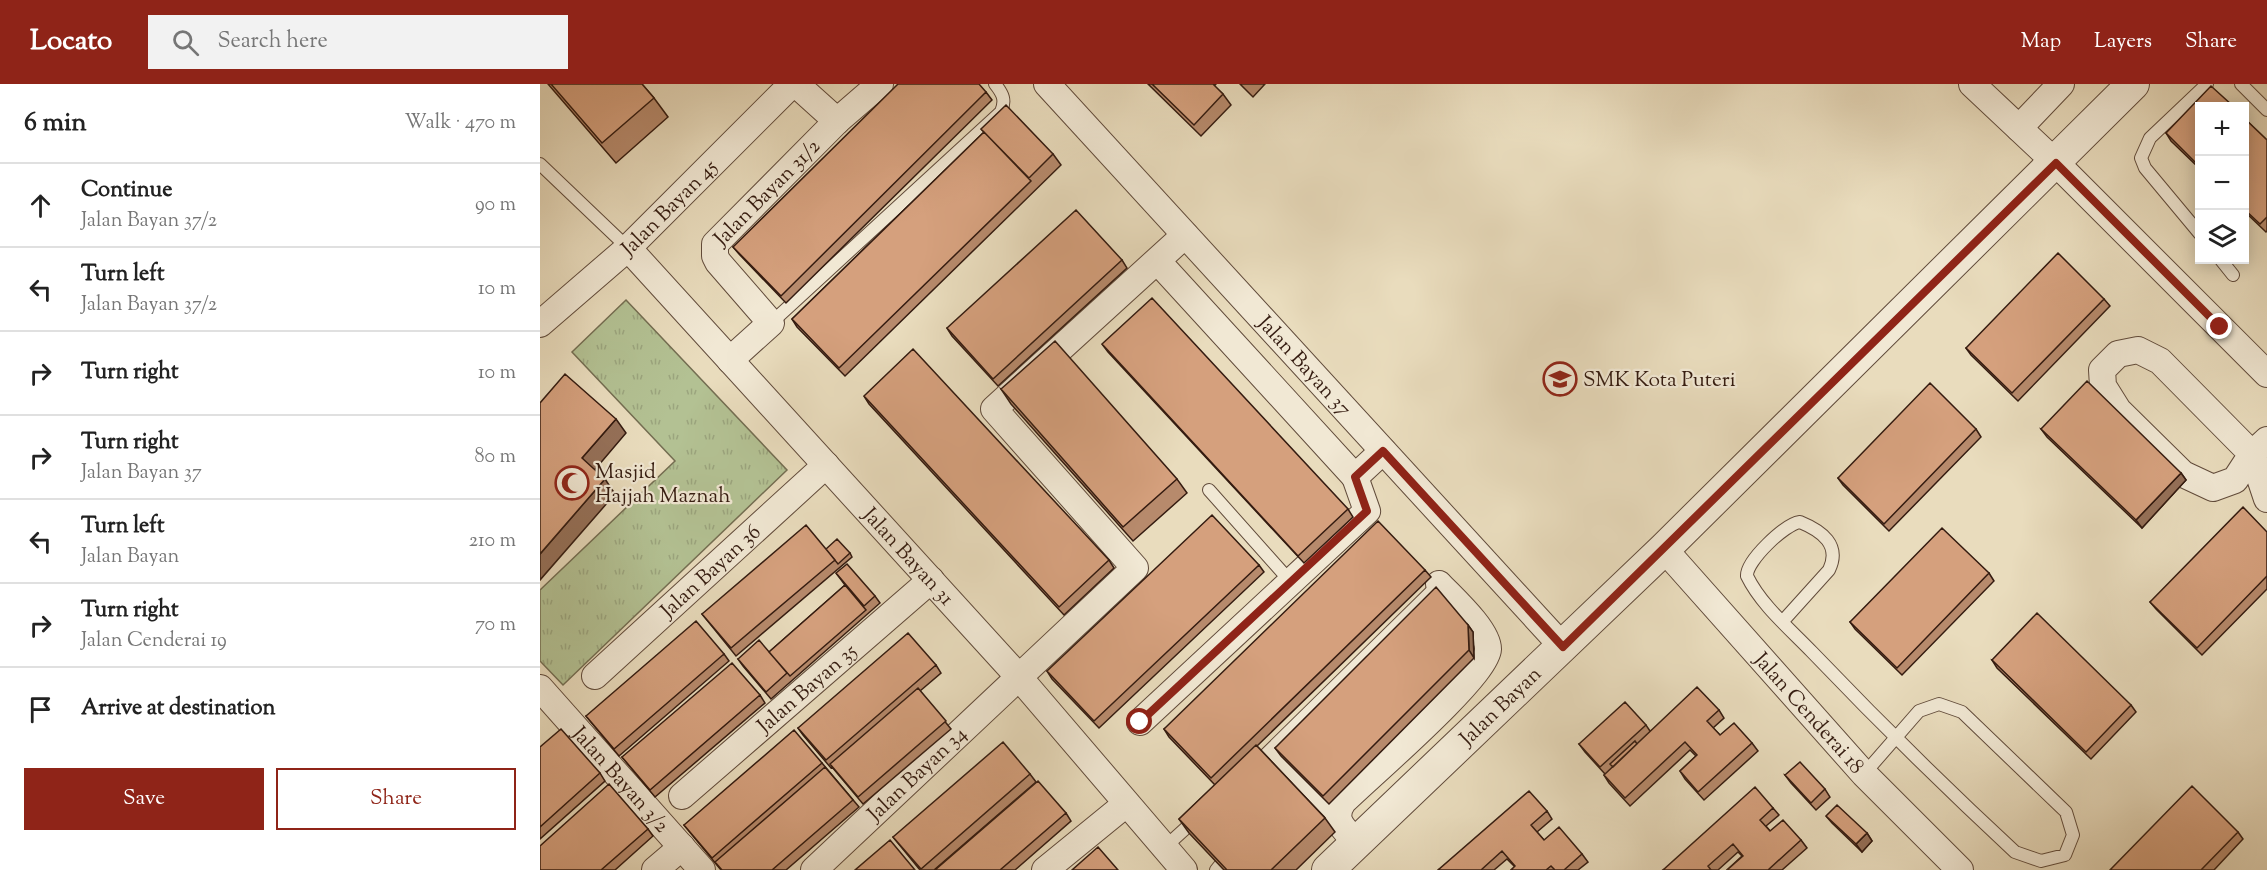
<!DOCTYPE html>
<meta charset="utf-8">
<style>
:root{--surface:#fff;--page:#f2f2f2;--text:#222;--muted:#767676;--line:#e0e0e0;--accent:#8f2418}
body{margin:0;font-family:"Sorts Mill Goudy",serif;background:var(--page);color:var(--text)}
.controls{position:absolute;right:18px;top:18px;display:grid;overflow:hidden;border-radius:0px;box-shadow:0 3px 15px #0003}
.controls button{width:54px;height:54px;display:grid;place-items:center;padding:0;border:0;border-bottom:2px solid var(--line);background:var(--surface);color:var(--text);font:30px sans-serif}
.stop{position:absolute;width:18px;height:18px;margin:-14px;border:4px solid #8f2418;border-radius:50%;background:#fff}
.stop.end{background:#8f2418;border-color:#fff;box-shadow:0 2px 6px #0008}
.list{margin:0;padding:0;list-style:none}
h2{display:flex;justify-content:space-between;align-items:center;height:78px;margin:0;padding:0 24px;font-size:26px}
h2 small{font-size:20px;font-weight:400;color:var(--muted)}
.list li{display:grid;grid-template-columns:39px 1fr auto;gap:18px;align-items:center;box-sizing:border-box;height:84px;padding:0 24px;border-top:2px solid var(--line)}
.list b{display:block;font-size:22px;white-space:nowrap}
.list p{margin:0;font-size:20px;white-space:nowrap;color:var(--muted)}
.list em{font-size:20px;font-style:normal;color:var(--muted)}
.actions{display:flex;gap:12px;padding:18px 24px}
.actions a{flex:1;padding:14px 0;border:2px solid var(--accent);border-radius:0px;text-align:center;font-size:21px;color:var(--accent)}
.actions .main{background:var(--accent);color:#fff}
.icon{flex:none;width:33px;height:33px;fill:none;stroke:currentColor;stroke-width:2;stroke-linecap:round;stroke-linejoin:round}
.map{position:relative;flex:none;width:1727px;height:786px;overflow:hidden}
header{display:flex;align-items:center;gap:36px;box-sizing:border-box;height:84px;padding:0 30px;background:var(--accent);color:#fff}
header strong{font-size:28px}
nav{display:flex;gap:33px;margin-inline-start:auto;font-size:21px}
.search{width:420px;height:54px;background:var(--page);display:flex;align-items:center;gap:15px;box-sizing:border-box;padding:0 21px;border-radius:0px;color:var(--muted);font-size:22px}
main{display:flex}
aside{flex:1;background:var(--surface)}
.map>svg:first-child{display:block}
.park{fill:url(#park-tufts);stroke:#746e52;stroke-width:1.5}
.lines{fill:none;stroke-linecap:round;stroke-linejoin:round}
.service-casing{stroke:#614b3b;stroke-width:14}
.minor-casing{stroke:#614b3b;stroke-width:28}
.tertiary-casing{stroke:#614b3b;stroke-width:34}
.service{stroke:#f1e8d4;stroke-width:12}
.minor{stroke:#f1e8d4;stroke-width:26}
.tertiary{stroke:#f1e8d4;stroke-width:32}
.wall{fill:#b78a6c;stroke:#341b10;stroke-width:1.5}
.shaded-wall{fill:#957058;stroke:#341b10;stroke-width:1.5}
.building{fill:#d5a07d;stroke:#341b10;stroke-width:1.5}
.route{stroke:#8f2418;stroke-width:8}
.labels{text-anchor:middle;stroke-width:4.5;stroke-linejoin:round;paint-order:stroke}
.street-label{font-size:21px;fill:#341b10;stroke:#f1e8d4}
.poi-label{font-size:21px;fill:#341b10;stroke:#f1e8d4;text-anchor:start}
</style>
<header>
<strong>Locato</strong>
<div class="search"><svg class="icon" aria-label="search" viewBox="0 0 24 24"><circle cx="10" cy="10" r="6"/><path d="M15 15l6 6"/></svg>Search here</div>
<nav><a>Map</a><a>Layers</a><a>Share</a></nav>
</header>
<main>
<aside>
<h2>6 min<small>Walk · 470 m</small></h2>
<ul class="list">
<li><svg class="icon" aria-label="ahead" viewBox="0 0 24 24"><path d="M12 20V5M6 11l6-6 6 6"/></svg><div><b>Continue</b><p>Jalan Bayan 37/2</p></div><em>90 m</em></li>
<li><svg class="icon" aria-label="left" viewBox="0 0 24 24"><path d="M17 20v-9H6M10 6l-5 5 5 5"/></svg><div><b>Turn left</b><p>Jalan Bayan 37/2</p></div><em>10 m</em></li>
<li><svg class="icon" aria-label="right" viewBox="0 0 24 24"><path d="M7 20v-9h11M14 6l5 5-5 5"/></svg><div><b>Turn right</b></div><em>10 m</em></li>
<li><svg class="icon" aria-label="right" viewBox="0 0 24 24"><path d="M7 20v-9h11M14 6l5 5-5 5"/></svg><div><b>Turn right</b><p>Jalan Bayan 37</p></div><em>80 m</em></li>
<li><svg class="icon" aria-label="left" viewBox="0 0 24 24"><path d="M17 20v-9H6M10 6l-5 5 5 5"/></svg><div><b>Turn left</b><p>Jalan Bayan</p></div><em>210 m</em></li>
<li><svg class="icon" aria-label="right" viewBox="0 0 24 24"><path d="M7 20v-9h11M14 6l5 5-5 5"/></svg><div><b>Turn right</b><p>Jalan Cenderai 19</p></div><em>70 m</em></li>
<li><svg class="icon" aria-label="arrive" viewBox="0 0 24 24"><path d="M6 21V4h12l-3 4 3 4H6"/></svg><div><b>Arrive at destination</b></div></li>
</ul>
<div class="actions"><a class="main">Save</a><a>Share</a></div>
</aside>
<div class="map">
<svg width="1727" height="786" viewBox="0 0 1727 786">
<defs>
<pattern id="park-tufts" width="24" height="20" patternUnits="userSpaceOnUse" patternTransform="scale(1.5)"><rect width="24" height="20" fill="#b3c193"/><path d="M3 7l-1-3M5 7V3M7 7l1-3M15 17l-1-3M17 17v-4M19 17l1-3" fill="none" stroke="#9ba57e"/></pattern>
</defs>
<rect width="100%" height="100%" fill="#e9dcbd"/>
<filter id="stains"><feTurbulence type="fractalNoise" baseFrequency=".00333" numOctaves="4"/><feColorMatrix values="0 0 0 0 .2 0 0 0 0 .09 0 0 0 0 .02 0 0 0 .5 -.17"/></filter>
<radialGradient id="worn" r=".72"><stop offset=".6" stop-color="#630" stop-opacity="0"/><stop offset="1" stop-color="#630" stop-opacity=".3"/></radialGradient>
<path class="park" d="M86,216L247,386L23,601L0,577V506L135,377L32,268Z"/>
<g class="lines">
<g class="service-casing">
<path id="service" d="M1701,0L1727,26
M0,80L88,164
M1660,150L1605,84L1601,74L1610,54L1667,0
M1681,176L1693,191
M231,239L461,28C466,16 463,10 455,0
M669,406L750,497
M1243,537L1289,486C1301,461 1282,447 1260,438C1245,440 1206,477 1207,492C1221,521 1250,545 1272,568C1338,637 1405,703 1475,768L1501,777L1525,771L1533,751L1526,728L1422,628L1399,620L1379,627L1324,690
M729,668L796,735
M714,682L899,500
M624,764L657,734
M676,786L680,781"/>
</g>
<g class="minor-casing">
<g id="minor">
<path d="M256,0L297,37"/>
<path id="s1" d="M507,0L1023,563"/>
<path d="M1432,0L1516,79L1727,290"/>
<path d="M1479,44L1521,0"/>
<path id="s2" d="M88,164L478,592L644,786"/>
<path d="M621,181L815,393L843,367"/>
<path id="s3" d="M0,240L88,164L252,0"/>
<path d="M1598,266L1620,277L1712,370L1695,396L1673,404L1643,390L1578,326L1563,302L1562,286L1578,270Z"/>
<path id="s4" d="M190,276L231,239L178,178L175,172V160L297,37L340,0"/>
<path d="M1727,356L1712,370L1727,415"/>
<path id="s5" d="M1124,465L1324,690L1420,786"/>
<path id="s6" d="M55,592L286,381"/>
<path id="s7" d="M0,604L162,786"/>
<path d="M600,638L827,427L815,393"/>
<path id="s8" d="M142,712L391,496"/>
<path d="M817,759C804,745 791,736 803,718C827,694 947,592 948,565C948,546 912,514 899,500"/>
<path d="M115,786L142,763"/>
<path id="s9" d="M274,786L595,484L454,325L645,151"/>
<path d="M505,786L586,720"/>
</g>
</g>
<g class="tertiary-casing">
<g id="tertiary">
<path id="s10" d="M788,786L1124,465L1593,0"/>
</g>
</g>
<use href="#service" class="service"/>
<use href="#minor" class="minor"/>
<use href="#tertiary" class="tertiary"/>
</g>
<path class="wall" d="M8,0H102L114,14L128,33L76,79Z
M608,0H676L674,2L683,10L691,21L661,52Z
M700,0H725L713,13Z
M446,8L452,16L246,219L199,170L193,163Z
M1659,22V84L1631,57L1626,49Z
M1704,34L1727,56V147L1726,148L1704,127Z
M441,45L513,70L521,81L305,292L257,243L252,235L444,48Z
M582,176L587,184L458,302L412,252L407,244Z
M1564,215L1570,222L1478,317L1431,271L1426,264Z
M562,260L808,425L813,433L764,479L568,268Z
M461,305L637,395L647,409L593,457L471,320Z
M324,312L569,476L574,484L524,531L329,320Z
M1436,345L1441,353L1349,447L1303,401L1298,394Z
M1501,345L1641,389L1646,396L1602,444L1507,353Z
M1727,448V505L1662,571L1616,525L1610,518Z
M286,465L310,469L312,473L196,572L162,530Z
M719,481L724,488L559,644L512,595L507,587Z
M885,486L891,493L717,662L785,734L795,748L756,786H684L649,749L639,735L675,701L629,653L624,645Z
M296,489L335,512L340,519L231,615L203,582L198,575L229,568L305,501Z
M1449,489L1454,497L1362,591L1315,545L1310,538Z
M928,541L933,548L934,574L789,720L741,672L735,664Z
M184,570L189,577L79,672L46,632Z
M1452,576L1591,621L1596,628L1551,675L1457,584Z
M396,581L401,589L380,607L411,645L323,720L292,683L291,684L263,651L258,644Z
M220,611L225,619L115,713L82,673Z
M1179,626L1184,634L1173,644L1180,651L1212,659L1218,667L1164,716L1145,695L1140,687L1156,672L1150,666L1090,722L1069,699L1064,691L1065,690L1045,668L1039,660L1106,641L1110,647Z
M0,663L60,689L65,697L0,755Z
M282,679L319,723L246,786H181L144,741Z
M490,690L496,698L394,786H380L353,753Z
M1245,691L1285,705L1290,713L1276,726L1251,699Z
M1233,724L1239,731L1226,742L1230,747L1261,756L1267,764L1242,786H1187L1202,772L1198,768L1178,786H1123Z
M1007,727L1012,735L997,748L1004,756L1042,770L1048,778L1038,786H971L975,783L967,775L954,786H898Z
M526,729L531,737L475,786H395Z
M1286,732L1327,749L1332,757L1322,768L1292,739Z
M108,745L113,752L75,786H0Z
M1698,748L1703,755L1674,786H1570Z"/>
<path class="shaded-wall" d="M76,335L86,349L52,389L42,374Z
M1641,389L1646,396L1602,444L1596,436Z
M65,395L75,410L0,496V470Z
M928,541L933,548L934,574L929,566Z
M1327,749L1332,757L1322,768L1316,760Z"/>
<path class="building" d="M11,0H102L114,14L62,59Z
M358,0H439L446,8L241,212L193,163Z
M612,0H673L683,10L654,41Z
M1671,2L1693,22H1659V82L1626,49Z
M466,21L513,70L489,94L441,45Z
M1704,34L1727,56V133L1720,140L1704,125Z
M444,48L491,97L299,284L252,235Z
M536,126L582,176L453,295L407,244Z
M1518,169L1564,215L1472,309L1426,264Z
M612,214L808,425L758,472L562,260Z
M515,257L637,395L583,443L461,305Z
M373,265L569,476L519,523L324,312Z
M25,290L76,335L42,374L65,395L0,470V319Z
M1547,297L1641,389L1596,436L1501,345Z
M1390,299L1436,345L1344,440L1298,394Z
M1703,423L1727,448V492L1657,564L1610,518Z
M672,431L719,481L554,637L507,587Z
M838,437L885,486L671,694L624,645Z
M266,441L295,476L191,564L162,530Z
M1402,444L1449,489L1357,584L1310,538Z
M297,455L310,469L298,480L286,465Z
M307,480L335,512L324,522L296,489Z
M305,501L326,526L250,592L229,568Z
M896,503L928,541L929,566L783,712L735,664Z
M1497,529L1591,621L1546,668L1452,576Z
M156,537L184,570L74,665L46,632Z
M368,549L396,581L286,676L258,644Z
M219,556L247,589L226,608L198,575Z
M192,579L220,611L110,706L82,673Z
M1157,603L1179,626L1167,637L1180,651L1194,639L1212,659L1158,708L1140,687L1157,671L1145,658L1085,714L1064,691Z
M378,604L406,637L318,713L290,680Z
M1085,618L1106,641L1060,683L1039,660Z
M21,645L60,689L0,743V663Z
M254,646L282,679L172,774L144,741Z
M1095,657L1097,660L1073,683L1070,680Z
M463,658L490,690L381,785L353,753Z
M716,661L785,734L731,786H687L639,735Z
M1260,678L1285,705L1271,719L1245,691Z
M285,683L313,716L232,786H182L175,778Z
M498,697L526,729L460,786H395Z
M69,700L108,745L61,786H0V762Z
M1652,702L1698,748L1661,786H1570Z
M1215,703L1233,724L1220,736L1230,747L1243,736L1261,756L1228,786H1187L1203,772L1193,760L1168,782L1171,786H1123Z
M989,707L1007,727L991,741L1004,756L1019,743L1042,770L1024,786H1015L1011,782L1006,786H971L975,782L962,767L941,786H898Z
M1297,721L1327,749L1316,760L1286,732Z
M350,756L375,786H315Z
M558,763L578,786H532Z"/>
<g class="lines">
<path class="route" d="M600,638L827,427L815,393L843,367L1023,563L1516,79L1680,243"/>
</g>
<defs>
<g id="school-ring" transform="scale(1.725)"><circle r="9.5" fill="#f1e8d4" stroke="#8f2418" stroke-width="1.5"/><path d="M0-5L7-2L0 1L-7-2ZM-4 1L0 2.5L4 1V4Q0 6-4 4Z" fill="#8f2418"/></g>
<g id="mosque-ring" transform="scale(1.725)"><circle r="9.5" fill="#f1e8d4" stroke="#8f2418" stroke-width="1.5"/><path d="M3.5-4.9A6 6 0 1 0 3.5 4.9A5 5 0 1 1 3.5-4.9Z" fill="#8f2418"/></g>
</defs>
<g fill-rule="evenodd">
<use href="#school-ring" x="1020" y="295"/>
<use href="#mosque-ring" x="32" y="399"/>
</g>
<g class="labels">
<g class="street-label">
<text dy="7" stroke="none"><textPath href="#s4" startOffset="228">Jalan Bayan 31/2</textPath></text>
<text dy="7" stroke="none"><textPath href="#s3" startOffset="174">Jalan Bayan 45</textPath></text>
<text dy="7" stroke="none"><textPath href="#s1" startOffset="382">Jalan Bayan 37</textPath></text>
<text dy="7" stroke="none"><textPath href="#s2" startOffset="417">Jalan Bayan 31</textPath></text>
<text dy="7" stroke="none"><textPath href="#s6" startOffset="156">Jalan Bayan 36</textPath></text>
<text dy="7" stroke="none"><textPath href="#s8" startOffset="165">Jalan Bayan 35</textPath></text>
<text dy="7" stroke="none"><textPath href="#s10" startOffset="238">Jalan Bayan</textPath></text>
<text dy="7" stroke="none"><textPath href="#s5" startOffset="219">Jalan Cenderai 18</textPath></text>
<text dy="7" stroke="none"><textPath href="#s9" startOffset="141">Jalan Bayan 34</textPath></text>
<text dy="7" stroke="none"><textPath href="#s7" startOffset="122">Jalan Bayan 3/2</textPath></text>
</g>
<g class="poi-label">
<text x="1043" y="302">SMK Kota Puteri</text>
<text x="55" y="394">Masjid<tspan x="55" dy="24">Hajjah Maznah</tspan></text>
</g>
</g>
<rect width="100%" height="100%" filter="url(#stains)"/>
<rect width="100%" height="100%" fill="url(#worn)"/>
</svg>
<div class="controls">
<button>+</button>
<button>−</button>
<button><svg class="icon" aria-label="layers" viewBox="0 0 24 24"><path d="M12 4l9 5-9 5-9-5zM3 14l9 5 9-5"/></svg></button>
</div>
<div class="stop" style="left:600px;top:638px"></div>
<div class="stop end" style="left:1680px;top:243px"></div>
</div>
</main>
